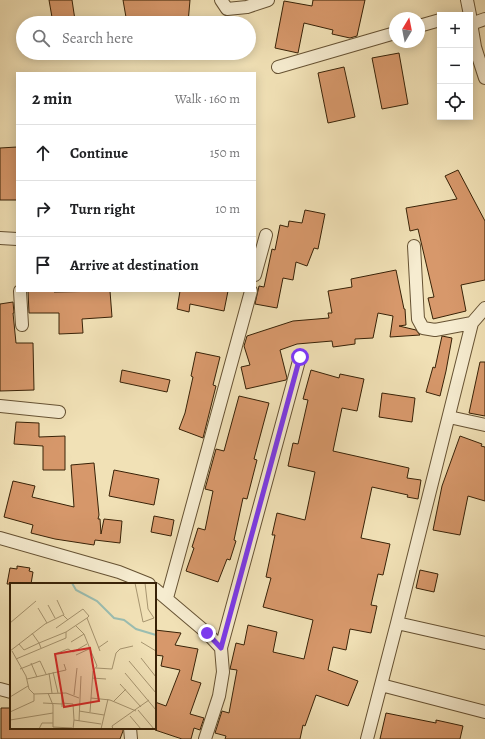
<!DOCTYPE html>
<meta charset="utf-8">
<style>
:root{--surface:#fff;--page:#f6f6f6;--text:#202124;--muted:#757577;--line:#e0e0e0}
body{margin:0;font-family:Alegreya,serif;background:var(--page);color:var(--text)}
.controls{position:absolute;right:12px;top:12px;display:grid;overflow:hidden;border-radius:0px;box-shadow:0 2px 10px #0003}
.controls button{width:36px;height:36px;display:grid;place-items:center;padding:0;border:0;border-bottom:1px solid var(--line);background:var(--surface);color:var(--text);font:20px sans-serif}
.compass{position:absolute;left:389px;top:12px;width:36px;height:36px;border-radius:50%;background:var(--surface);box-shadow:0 2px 10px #0003;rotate:10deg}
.stop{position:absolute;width:12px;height:12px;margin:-9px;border:3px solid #7c3aed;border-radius:50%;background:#fff}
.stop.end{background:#7c3aed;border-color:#fff;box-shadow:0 1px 4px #0008}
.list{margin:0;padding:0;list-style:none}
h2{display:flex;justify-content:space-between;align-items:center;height:52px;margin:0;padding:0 16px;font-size:17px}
h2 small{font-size:13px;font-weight:400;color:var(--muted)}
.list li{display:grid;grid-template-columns:26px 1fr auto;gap:12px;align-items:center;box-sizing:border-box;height:56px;padding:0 16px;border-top:1px solid var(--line)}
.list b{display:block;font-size:15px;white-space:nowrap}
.list em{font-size:13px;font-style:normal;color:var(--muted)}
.icon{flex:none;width:22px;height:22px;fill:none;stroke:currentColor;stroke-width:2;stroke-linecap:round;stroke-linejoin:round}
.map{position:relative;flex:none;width:485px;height:739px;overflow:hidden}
.search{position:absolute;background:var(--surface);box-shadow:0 2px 10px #0003;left:16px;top:16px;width:240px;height:44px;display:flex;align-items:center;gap:10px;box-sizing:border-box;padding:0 14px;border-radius:22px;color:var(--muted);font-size:15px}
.panel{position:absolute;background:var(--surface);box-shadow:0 2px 10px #0003;left:16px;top:72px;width:240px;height:220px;border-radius:0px}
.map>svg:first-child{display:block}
.building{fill:#d7986b;stroke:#382207}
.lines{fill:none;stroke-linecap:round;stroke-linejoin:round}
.street-casing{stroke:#665233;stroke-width:14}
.street{stroke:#f6ecd0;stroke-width:12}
.route{stroke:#7c3aed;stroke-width:5}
.inset-river{fill:none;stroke:#9bbdb1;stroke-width:2}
.inset-road{fill:none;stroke:#a79570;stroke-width:1}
.view{fill:#d62828;fill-opacity:0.15;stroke:#d62828;stroke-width:2}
.inset-edge{fill:none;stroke:#382207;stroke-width:2}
</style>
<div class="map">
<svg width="485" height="739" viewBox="0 0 485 739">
<rect width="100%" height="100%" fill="#f1e1b6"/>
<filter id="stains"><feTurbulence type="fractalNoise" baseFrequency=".005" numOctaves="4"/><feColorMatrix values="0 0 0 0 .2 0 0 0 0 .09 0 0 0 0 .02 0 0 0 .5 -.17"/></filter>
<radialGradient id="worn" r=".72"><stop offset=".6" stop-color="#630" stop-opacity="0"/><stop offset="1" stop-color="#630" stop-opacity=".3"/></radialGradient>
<path class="building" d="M49,0H72L75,20L53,23Z
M123,0H190L188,23H160V19L127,23Z
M313,0H365L357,36L350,38L332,34L333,30L304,23L298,53L275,48L284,1L312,6Z
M399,53L408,104L382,109L372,58Z
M344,67L355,117L328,123L318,73Z
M17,147V200H0V148Z
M458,170L485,221V280L461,285L466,311L433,319L428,298L434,297L418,229L410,231L406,208L457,199L445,176Z
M305,210L325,214L318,249L314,248L307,266L296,262L293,280L283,278L277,308L255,304L259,286L264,287L272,249L275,250L280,225L288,227L289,221L302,223Z
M396,270L404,309H405L406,325L399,326L416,330L420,335L390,337L393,316L378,313L373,338L355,339V344L333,347L332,341L297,344L280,350L287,378L286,380L246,389L241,367L250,365L244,346L247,336L293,321L329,318L328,313H332L328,291L352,287L351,279Z
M28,291H54V292L110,291L112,317L82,319L83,333L59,334V313H29Z
M180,291H228L224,311L190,304L189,312L177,309Z
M13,302L14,313H13L16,343H33L34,390L0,391V304Z
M442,336L452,338L446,371L440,396L426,392L433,367L435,368Z
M196,352L220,357L213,385L216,386L203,438L179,429L185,413L193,377L191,376Z
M480,362H485V416L469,413Z
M122,370L170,380L167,392L120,382Z
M311,370L339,378L340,374L364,379L357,411L342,408L333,451L409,468L407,478L421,480L418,499L407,497L408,495L372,487L361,538L390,544L383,575L378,574L371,605L377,606L371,633L350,629L346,650L333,647L328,670L358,681L348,706L316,695L305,726L303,725L300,739H225L226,736L215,733L222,711L229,713L237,670L230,669L236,643L244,645L248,625L277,632L273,652L304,659L313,620L263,607L271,578L266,577L275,535H272L277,513L305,520L315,472L288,466L293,443L298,444L308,400L303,399Z
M382,393L415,398L412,422L379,417Z
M239,396L269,403L254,459L257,460L247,499L243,498L234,540L236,541L230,560L227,559L218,582L186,571L194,548L192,547L198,528L205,530L213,491L205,489L216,449L224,451Z
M16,422L39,423V437L65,436V470H43V446L14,444Z
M460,436L482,444L481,446L485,447V501L468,496L460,535L433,530L442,486Z
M94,463L99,515L98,519H100L101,534L104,519L122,521L120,543L95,540L94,545L55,539L31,533L33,525L4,517L13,481L35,486L32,497L74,507L71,465Z
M114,470L159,479L154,505L109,496Z
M154,516L174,520L171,536L151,532Z
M17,566L30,568L29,571L33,572L31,584H7L10,568L17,569Z
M420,570L438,574L434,592L416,588Z
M155,630L181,633L175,645L198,649L191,680L201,683L190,714L204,718L200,730L194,728L191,739H182L155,730V702L166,706L180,670L161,666L163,656L155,655Z
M1,708H11V728H123V731L120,739H1Z
M386,713L436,723V720L463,726L460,739H380Z"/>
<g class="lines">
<g class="street-casing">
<path id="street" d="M221,0L227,9L247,7L268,0
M467,0L470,15
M470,17L475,47L485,78
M471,24L485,19
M419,26L440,20
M278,67L395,33
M0,238L17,239
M414,246L418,319L423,328L435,330L472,323
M255,275L266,235
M20,291L22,325
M0,406L59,412
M449,417L485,425
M0,538L119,572L149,584
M155,589L207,633L221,648
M167,598L251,291
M397,623L485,643
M381,685L485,712
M0,689L11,692
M130,728L131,739
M205,739L219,696L223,672L221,648L300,357
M367,739L397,623L472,323L485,308"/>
</g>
<use href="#street" class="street"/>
</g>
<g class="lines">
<path class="route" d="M207,633L221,648L300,357"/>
</g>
<g transform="translate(10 583)">
<rect width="146" height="146" fill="#f1e1b6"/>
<path class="inset-river" d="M62,0L66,7L87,18L104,35L114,37L126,46L146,52"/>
<path class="inset-road" d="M125,0L133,39L144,35L138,26L135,0M47,17L54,32M38,22L45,35M28,25L37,40M0,40L26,18M66,43L74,51L87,83L83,88L80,129M46,45L73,26L79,33L77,35M61,59L74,51M131,59L146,68M9,61L14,67L29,60L22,50M31,65L29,60L56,49L77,35L90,68M88,65L98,58M0,68L35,41L53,32L58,37M2,68L16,93L19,106L24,111L56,110L69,115M45,71L58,66L63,69L77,61M66,72L79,66M131,75L146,94M6,76L56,55V49M119,78L146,110M21,80L27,94M86,85L102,86L106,70L110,66L123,63M10,86L30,78L36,91M43,89L48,110M39,90L42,110M115,90L146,127M82,95L96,96M17,96L56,87L54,81M110,101L131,124M52,109V124M38,110L43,122V144L62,145M64,112L67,85M0,114L18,103M81,115L100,117L126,128M104,118L116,106M33,120L52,121M52,120L63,121L64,137M128,127L144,146M69,128L94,132M0,129L24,118V111M120,133L131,146M0,137L43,130M69,138L71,93M29,146L32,140H43M63,146L64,137L91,141M91,146L98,116M103,146L102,143L139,117"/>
<path class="view" d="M80,65L89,118L54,124L45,71Z"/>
<rect width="146" height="146" class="inset-edge"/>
</g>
<rect width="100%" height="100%" filter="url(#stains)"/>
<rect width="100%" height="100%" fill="url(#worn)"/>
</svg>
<div class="controls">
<button>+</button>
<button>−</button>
<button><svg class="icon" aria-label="locate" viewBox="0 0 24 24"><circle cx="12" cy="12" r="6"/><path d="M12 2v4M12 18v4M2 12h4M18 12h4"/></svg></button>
</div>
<svg class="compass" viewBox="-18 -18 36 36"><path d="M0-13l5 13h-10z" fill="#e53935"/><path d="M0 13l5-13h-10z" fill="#757577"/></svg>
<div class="stop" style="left:300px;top:357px"></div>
<div class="stop end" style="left:207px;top:633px"></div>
<div class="search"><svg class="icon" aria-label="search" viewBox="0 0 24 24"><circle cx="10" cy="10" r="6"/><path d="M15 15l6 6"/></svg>Search here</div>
<section class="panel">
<h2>2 min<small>Walk · 160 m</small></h2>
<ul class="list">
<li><svg class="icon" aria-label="ahead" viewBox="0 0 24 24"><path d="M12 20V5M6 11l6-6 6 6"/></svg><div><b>Continue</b></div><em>150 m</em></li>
<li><svg class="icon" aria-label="right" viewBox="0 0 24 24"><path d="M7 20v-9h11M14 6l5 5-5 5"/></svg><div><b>Turn right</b></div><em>10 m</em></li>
<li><svg class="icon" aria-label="arrive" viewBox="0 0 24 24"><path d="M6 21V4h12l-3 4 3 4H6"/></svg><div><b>Arrive at destination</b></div></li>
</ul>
</section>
</div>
